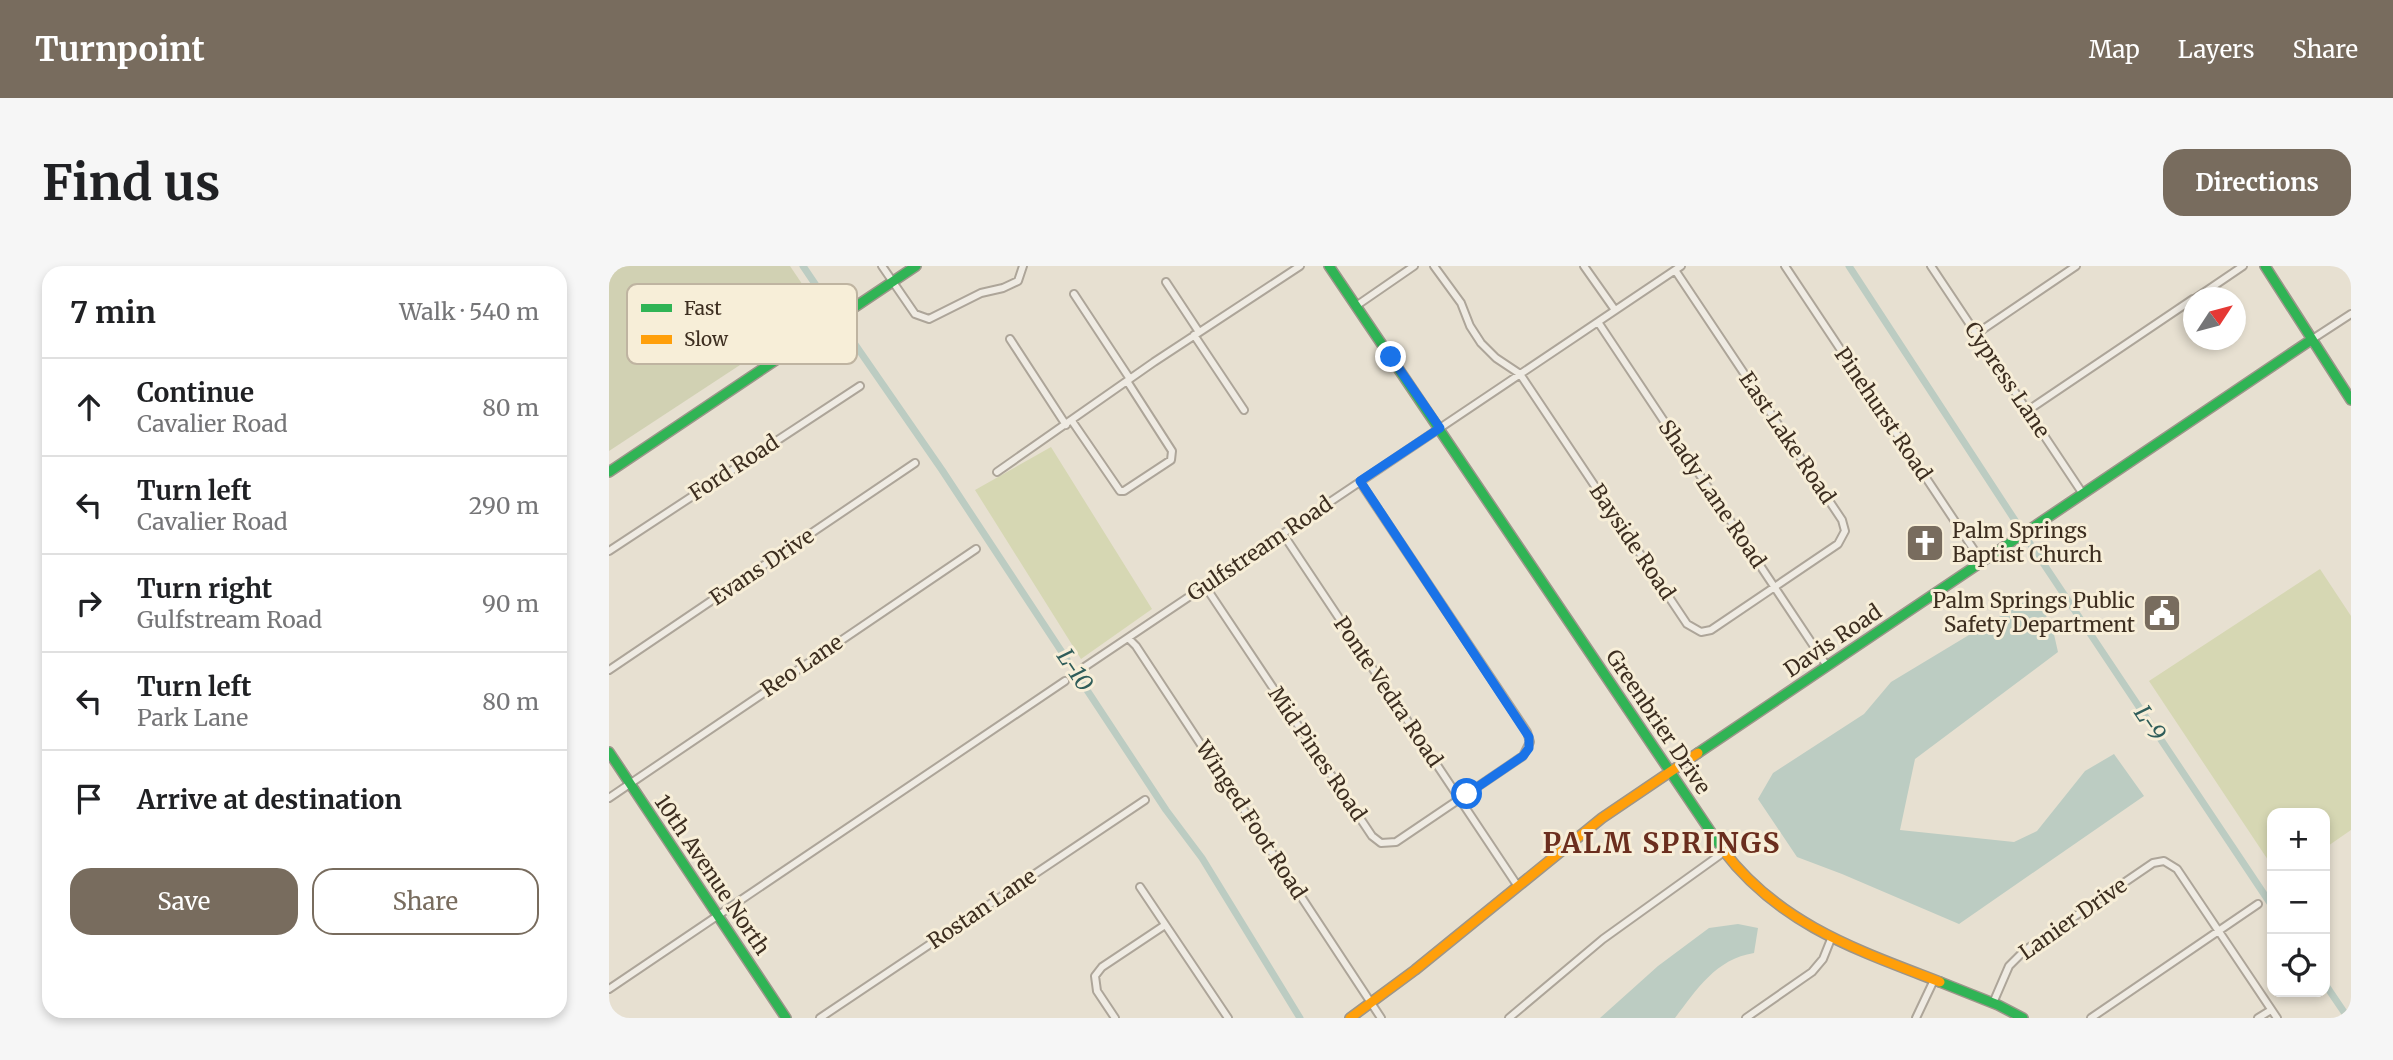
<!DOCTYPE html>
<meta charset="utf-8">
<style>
:root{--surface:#fff;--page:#f6f6f6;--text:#202124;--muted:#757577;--line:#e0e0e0;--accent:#786c5e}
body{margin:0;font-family:Merriweather,serif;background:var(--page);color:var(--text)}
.controls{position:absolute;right:21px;bottom:21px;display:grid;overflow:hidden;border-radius:14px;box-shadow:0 4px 10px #0003}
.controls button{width:63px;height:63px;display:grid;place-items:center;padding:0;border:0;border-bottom:2px solid var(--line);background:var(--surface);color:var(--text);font:35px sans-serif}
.compass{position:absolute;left:1574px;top:21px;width:63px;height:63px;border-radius:50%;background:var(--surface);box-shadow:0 4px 10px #0003;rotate:54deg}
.stop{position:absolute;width:21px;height:21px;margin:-16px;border:5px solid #1a73e8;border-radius:50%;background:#fff}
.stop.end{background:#1a73e8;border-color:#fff;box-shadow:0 2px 7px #0008}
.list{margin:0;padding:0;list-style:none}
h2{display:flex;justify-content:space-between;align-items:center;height:91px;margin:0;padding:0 28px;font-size:30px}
h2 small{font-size:23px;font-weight:400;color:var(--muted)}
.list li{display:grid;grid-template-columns:46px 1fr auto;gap:21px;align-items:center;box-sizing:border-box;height:98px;padding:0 28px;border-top:2px solid var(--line)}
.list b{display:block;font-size:26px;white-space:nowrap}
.list p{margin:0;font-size:23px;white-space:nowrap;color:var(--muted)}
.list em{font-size:23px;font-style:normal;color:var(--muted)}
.actions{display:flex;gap:14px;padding:21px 28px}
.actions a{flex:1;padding:16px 0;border:2px solid var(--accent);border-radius:21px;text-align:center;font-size:24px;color:var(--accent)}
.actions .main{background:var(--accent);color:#fff}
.icon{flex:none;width:38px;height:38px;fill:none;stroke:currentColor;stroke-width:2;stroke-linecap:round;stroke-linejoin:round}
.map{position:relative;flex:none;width:1742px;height:752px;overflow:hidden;border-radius:21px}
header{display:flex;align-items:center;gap:42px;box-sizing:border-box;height:98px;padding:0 35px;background:var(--accent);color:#fff}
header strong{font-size:33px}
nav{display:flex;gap:38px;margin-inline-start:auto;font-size:24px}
.intro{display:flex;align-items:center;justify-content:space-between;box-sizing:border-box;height:168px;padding:0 42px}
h1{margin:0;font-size:49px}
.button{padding:18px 32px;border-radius:21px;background:var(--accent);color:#fff;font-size:24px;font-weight:700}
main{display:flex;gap:42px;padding:0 42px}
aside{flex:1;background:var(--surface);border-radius:21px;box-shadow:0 4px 10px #0003}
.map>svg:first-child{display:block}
.green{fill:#d6d7b3}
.cemetery{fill:#d1d1b3}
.water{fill:#bcccc2}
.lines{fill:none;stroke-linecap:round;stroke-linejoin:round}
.canal{stroke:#bcccc2;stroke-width:7}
.street-casing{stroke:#ada599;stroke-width:10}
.fast-casing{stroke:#9c958a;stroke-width:12}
.slow-casing{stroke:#9c958a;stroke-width:12}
.street{stroke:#efebe3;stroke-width:6}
.fast{stroke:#30b455;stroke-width:9}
.slow{stroke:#ff9f0a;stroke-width:9}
.route{stroke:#1a73e8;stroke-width:9}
.labels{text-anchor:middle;stroke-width:6;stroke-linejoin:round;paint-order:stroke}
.street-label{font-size:21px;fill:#3d2e20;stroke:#f7eed8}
.poi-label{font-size:21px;fill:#3d2e20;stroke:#f7eed8;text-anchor:start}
.water-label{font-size:23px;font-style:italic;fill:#2f5d5a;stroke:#f7eed8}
.district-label{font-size:28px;font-weight:bold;letter-spacing:2px;fill:#6b2e1e;stroke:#f7eed8}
.key{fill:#f7eed8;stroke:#bfb4a1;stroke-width:2}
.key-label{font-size:19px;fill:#3d2e20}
</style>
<header>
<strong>Turnpoint</strong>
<nav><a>Map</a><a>Layers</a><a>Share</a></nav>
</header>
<div class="intro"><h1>Find us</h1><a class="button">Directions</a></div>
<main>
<aside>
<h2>7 min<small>Walk · 540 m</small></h2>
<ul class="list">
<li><svg class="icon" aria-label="ahead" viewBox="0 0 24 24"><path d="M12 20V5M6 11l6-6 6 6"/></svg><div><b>Continue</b><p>Cavalier Road</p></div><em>80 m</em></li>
<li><svg class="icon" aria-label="left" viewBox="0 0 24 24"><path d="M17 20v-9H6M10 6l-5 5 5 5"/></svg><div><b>Turn left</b><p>Cavalier Road</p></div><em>290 m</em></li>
<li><svg class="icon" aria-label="right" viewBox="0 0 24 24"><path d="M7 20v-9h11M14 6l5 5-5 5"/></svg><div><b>Turn right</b><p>Gulfstream Road</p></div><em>90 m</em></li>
<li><svg class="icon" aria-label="left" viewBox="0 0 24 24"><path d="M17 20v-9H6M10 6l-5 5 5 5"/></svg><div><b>Turn left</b><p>Park Lane</p></div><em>80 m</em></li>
<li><svg class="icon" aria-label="arrive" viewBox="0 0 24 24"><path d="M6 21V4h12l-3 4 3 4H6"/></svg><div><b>Arrive at destination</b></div></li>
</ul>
<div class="actions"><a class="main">Save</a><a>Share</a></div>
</aside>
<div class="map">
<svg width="1742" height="752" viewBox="0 0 1742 752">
<rect width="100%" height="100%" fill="#e7e0d1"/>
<path class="green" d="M442,181L543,343L472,393L366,224Z
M1711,303L1742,350V564L1716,582V547H1663V600L1540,415Z"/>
<path class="cemetery" d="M0,0H181L212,46L0,185Z"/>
<path class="water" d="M1418,334L1432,339L1444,364L1449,386L1306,493L1291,564L1405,576L1428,565L1476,505L1505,488L1535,530L1350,658L1233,608L1188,591L1149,533L1164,507L1255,448L1282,416Z
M1129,658L1149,662L1145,687C1107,693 1088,723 1066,752H991L1049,700L1100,662Z"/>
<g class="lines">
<path class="canal" d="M194,0L223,43
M1240,0L1411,262
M234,61L333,204L557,544L593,592L691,752
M1418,273L1663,640
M1716,718L1739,752"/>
<g class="street-casing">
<path id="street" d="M273,0L306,48L320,53L372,27L394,22L409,15L414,0
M825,0L852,37L861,60L872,77L887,92L911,108L1078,358L1092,366L1102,364L1229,278L1236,265L1233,254L1066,4
M975,0L1006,44
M1176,0L1373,296
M1322,0L1474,228
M557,16L590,66
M465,28L521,113
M1587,32L1634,0
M747,40L805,0
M989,56L1218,400
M1367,68L1467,0
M585,69L635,144
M401,73L457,159
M1702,74L1742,48
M1418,145L1584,33
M463,155L511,225H515L562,194L563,185L518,115
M388,206L545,96L691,0
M674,268L908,619
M0,285L251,120
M596,320L763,570L772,577L787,576L914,490L921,476L918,466L751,216
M519,372L527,380L772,752
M474,402L1072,0
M0,404L306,197
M0,532L367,283
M531,621L619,752
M0,723L456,415
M1384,737L1400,700L1415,685L1544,597L1555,595L1568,603L1668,752
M211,752L536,534
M506,752L488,725L486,710L493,701L556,659
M900,752L994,673L1115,586
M1137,752L1203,706L1214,693L1222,673
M1307,752L1325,714
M1482,752L1649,638
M1649,752L1662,744"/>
</g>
<g class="fast-casing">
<path id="fast" d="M720,0L1114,584
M1656,0L1742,134
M0,206L307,0
M0,486L177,752
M1089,487L1702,74
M1331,716L1389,739L1414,752"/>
</g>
<g class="slow-casing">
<path id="slow" d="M1114,584C1170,658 1248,684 1331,716
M741,752L806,704L993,552L1089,487"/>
</g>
<use href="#street" class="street"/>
<use href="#fast" class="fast"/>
<use href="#slow" class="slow"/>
</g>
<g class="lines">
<path class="route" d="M782,91L831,162L751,215L920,471V482L914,490L858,528"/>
</g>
<defs>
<g id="church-square" transform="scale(2.0125)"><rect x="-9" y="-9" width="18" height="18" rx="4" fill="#786c5e" stroke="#f7eed8"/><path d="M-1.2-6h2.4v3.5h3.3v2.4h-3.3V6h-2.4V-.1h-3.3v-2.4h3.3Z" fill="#fff"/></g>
<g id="civic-square" transform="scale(2.0125)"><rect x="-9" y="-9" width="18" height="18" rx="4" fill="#786c5e" stroke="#f7eed8"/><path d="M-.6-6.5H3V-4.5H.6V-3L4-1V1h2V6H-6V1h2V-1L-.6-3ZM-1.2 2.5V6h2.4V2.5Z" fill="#fff"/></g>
</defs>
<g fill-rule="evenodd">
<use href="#church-square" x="1316" y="277"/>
<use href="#civic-square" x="1553" y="347"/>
</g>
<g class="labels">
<g class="street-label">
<text transform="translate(1398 114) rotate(56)" y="7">Cypress Lane</text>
<text transform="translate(1274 148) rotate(56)" y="7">Pinehurst Road</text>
<text transform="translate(1178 172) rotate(56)" y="7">East Lake Road</text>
<text transform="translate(125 202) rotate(-33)" y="7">Ford Road</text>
<text transform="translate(1103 228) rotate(56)" y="7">Shady Lane Road</text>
<text transform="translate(1023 276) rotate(56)" y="7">Bayside Road</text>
<text transform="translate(651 283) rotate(-34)" y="7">Gulfstream Road</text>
<text transform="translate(153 301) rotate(-34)" y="7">Evans Drive</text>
<text transform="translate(1224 375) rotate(-34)" y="7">Davis Road</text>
<text transform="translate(193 400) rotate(-34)" y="7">Reo Lane</text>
<text transform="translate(779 426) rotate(56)" y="7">Ponte Vedra Road</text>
<text transform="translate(1049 456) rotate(56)" y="7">Greenbrier Drive</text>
<text transform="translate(708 488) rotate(56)" y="7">Mid Pines Road</text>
<text transform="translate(642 554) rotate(57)" y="7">Winged Foot Road</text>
<text transform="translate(103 609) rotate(56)" y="7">10th Avenue North</text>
<text transform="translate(373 643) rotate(-34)" y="7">Rostan Lane</text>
<text transform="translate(1464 653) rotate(-35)" y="7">Lanier Drive</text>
</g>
<g class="poi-label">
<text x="1343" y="272">Palm Springs<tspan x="1343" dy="24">Baptist Church</tspan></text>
<text x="1526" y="342" text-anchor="end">Palm Springs Public<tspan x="1526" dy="24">Safety Department</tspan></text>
</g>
<g class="water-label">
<text transform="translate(466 404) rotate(56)" y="8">L-10</text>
<text transform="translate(1541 457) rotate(56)" y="8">L-9</text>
</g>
<g class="district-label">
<text x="1053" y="587">PALM SPRINGS</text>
</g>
</g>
<rect x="18" y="18" width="230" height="80" rx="10" class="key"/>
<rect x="32" y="38" width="31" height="8" fill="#30b455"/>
<rect x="32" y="69" width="31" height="9" fill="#ff9f0a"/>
<g class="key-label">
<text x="75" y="49">Fast</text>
<text x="75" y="80">Slow</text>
</g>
</svg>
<div class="controls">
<button>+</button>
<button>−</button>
<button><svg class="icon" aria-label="locate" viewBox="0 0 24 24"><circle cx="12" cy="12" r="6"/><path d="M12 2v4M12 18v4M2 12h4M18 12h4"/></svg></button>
</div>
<svg class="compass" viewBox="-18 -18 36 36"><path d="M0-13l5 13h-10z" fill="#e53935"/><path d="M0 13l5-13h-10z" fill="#757577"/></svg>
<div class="stop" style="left:858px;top:528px"></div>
<div class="stop end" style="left:782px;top:91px"></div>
</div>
</main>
